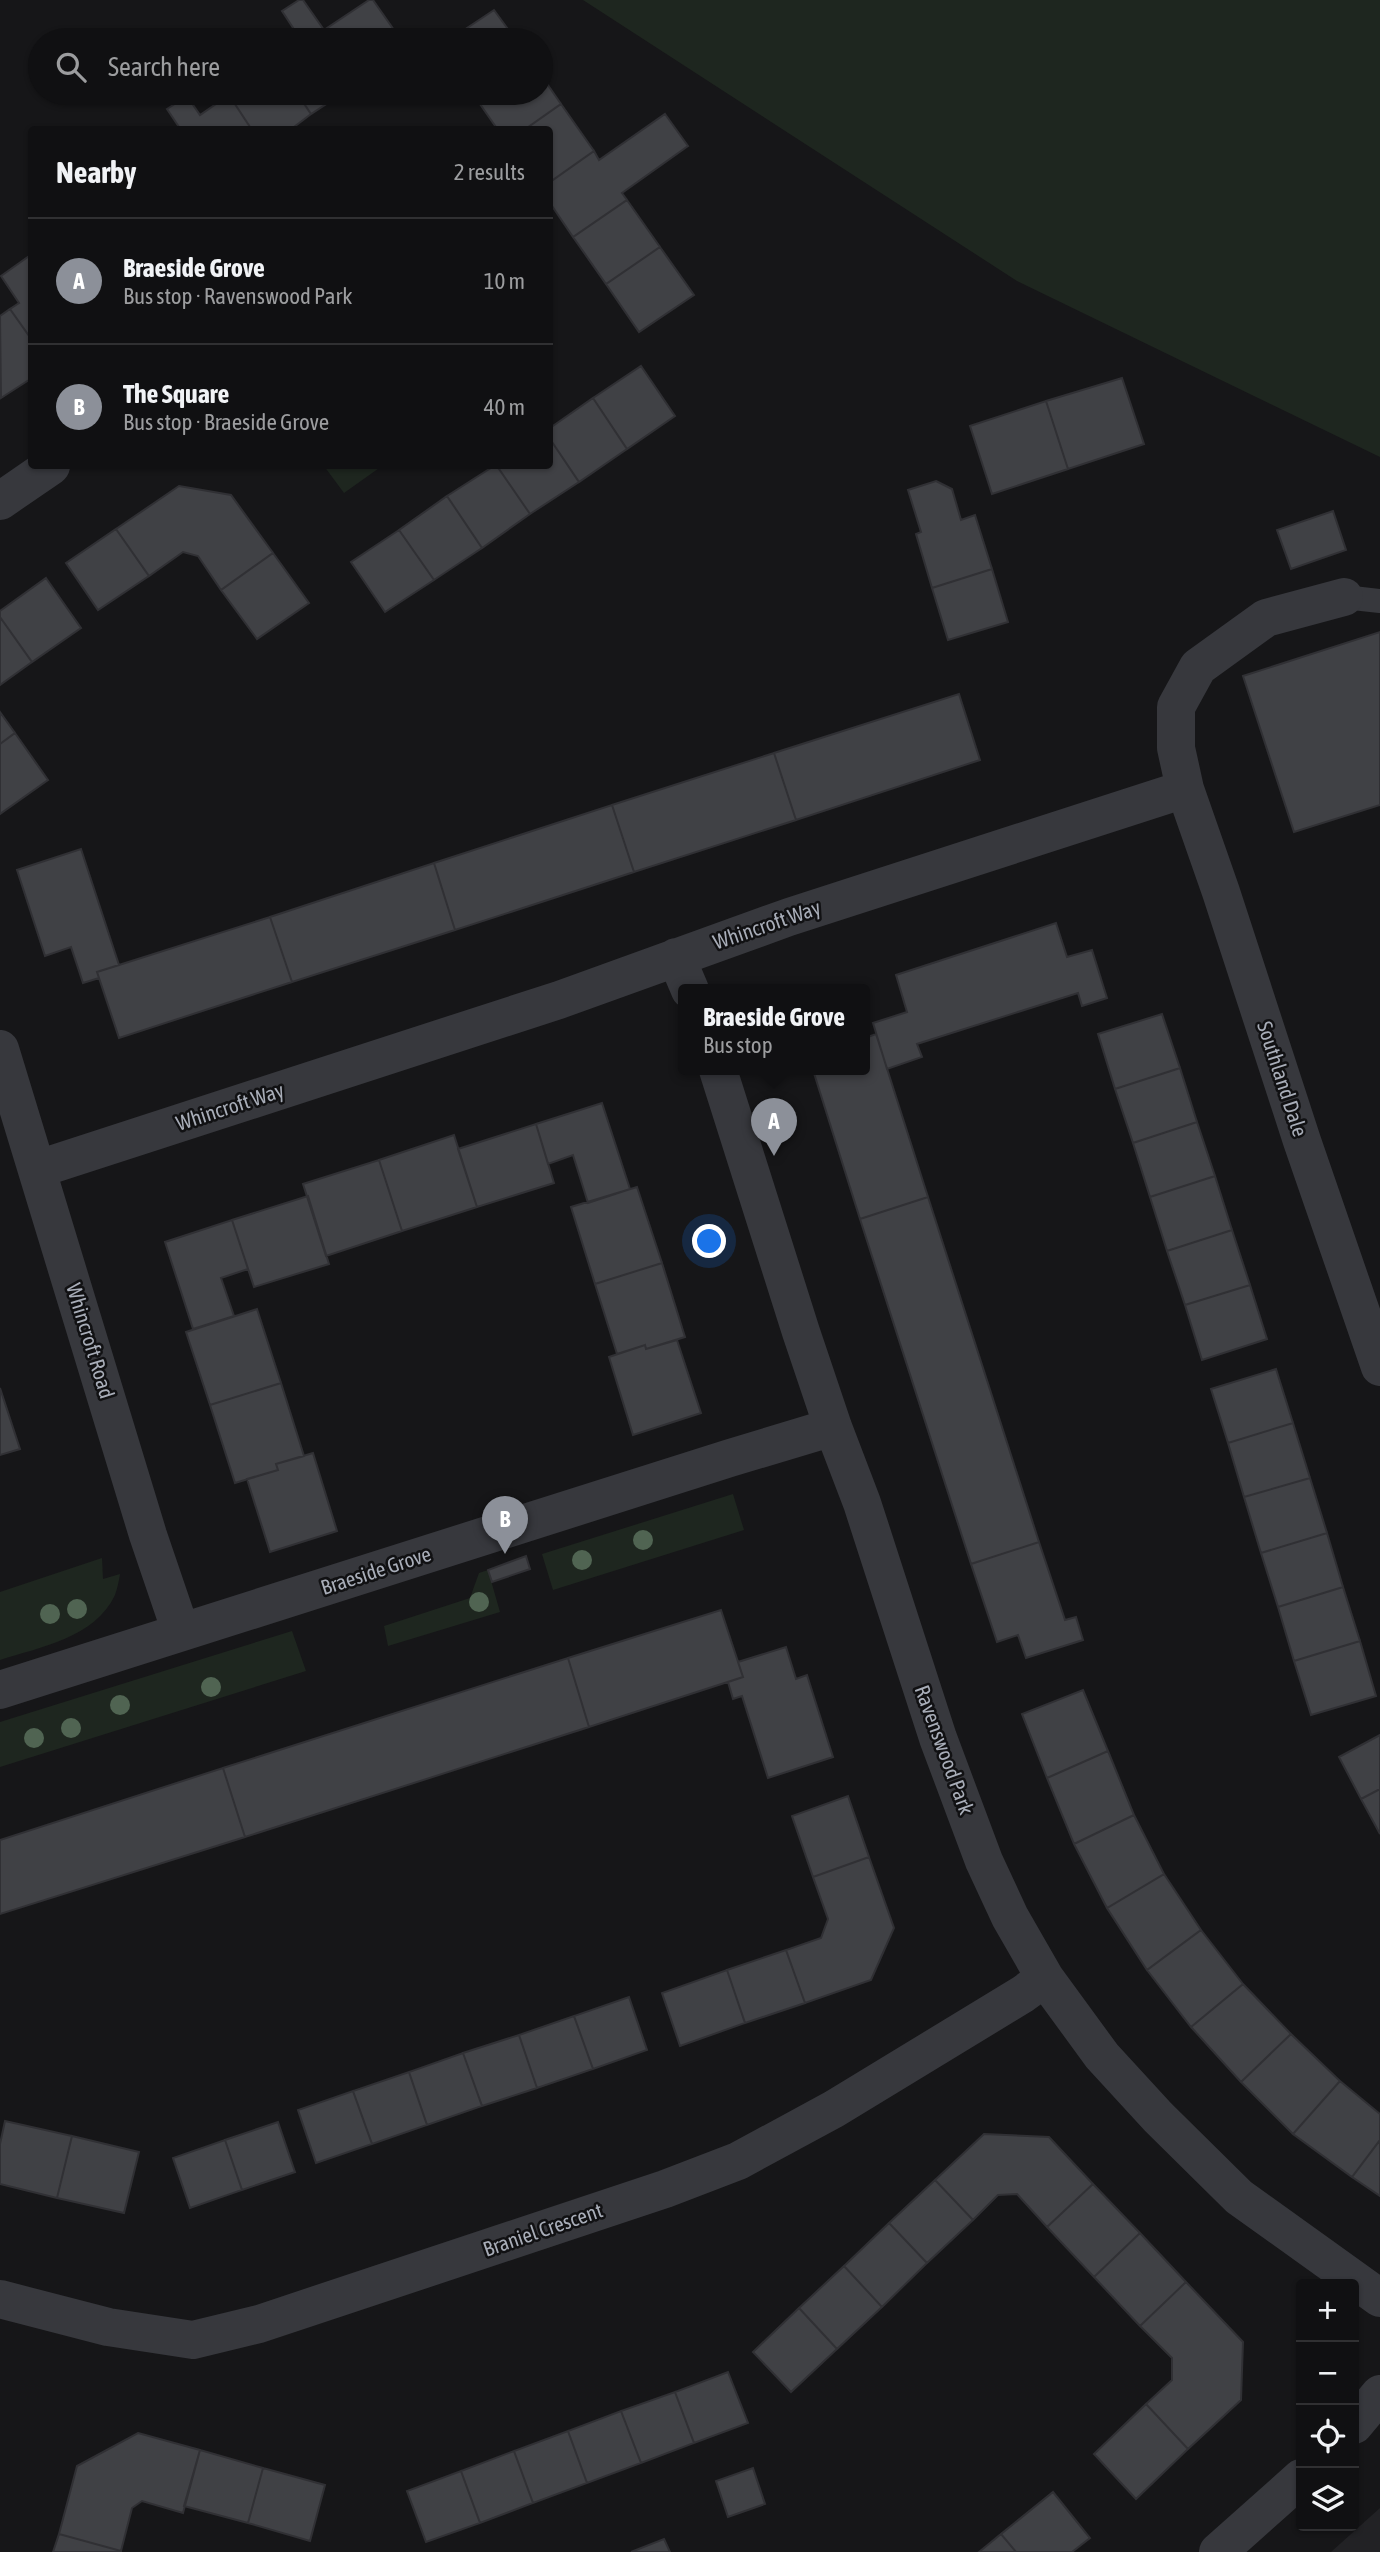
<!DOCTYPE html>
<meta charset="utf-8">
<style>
:root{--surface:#101012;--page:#1e1e20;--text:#f1f3f6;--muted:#9c9d9f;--line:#303032;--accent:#8c9099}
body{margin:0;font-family:"Asap Condensed",sans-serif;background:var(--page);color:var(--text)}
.controls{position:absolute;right:21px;bottom:21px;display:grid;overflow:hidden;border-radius:7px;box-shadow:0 2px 5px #0004}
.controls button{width:63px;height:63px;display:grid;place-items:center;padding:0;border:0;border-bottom:2px solid var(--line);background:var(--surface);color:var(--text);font:35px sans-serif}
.you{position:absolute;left:710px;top:1242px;width:24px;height:24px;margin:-18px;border:5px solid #fff;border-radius:50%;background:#1a73e8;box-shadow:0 0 0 10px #1a73e833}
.badge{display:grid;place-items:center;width:46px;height:46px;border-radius:50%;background:var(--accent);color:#fff;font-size:23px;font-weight:700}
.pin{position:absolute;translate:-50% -58px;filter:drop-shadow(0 2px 4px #0008)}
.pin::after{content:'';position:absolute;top:37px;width:24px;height:21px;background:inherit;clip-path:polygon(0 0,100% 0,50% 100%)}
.popup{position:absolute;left:678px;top:984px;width:192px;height:91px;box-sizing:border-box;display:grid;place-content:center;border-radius:7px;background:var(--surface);filter:drop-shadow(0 2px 5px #0005);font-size:23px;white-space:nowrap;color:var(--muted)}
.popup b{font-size:26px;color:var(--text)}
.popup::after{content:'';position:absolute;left:50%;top:100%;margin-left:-14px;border:14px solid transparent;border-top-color:var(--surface)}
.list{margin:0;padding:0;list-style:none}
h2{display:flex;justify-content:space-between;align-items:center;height:91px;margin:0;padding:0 28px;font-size:30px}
h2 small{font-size:23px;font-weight:400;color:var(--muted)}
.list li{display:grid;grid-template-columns:46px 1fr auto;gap:21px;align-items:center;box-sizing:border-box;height:126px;padding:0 28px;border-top:2px solid var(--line)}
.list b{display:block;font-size:26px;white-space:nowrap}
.list p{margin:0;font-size:23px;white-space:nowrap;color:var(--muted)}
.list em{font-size:23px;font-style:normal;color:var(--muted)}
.icon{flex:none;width:38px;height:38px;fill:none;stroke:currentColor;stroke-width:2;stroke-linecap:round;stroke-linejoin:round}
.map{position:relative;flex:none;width:1380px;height:2552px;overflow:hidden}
.search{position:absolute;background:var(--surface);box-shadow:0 2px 5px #0004;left:28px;top:28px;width:525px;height:77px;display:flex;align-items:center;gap:18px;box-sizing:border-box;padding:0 24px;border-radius:38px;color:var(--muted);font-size:26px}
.panel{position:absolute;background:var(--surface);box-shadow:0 2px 5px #0004;left:28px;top:126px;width:525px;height:343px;border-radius:7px}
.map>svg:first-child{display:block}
.built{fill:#222225}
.green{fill:#1e261f}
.building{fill:#404145;stroke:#303034;stroke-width:2}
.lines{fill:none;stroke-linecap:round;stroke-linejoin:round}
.service{stroke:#37383d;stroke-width:24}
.minor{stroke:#37383d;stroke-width:38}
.tree{fill:#506452}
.labels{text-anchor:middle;stroke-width:5;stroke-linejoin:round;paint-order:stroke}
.street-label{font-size:21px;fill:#a8adb8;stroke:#111113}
</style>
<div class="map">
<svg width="1380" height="2552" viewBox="0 0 1380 2552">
<rect width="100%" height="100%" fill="#161618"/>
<path class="built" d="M1380,2508V2552H1331Z"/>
<path class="green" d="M583,0H1380V457L1017,281Z
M324,466H382L344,493Z
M733,1494L744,1530L553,1590L542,1554Z
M102,1558L103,1579L120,1574C119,1581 117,1589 115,1595C95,1638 40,1647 0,1660V1592Z
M488,1570L500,1612L388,1646L384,1626L470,1598L479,1573Z
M292,1631L306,1671L0,1767V1722Z"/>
<path class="building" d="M299,0H303L331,40H301L282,11Z
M369,0H373L401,40H331L324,30Z
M494,10L516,40H449Z
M541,75L561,104L524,130H498L473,94L541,93Z
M232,93H297L311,114L290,130H252L229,95Z
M297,93H343L311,114Z
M229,95L252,130H181L167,109L187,96L200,115Z
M561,104L594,151L550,182V130H524Z
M665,114L688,146L622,193L627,200L573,237L550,203V182L594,151L599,160Z
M627,200L660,247L606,284L573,237Z
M660,247L694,295L639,332L606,284Z
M32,254V340L10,309L19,303L1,276Z
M10,309L32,340V378L1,398L0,316Z
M641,366L675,416L627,449L593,398Z
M1122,378L1144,444L1068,469L1046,401Z
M593,398L627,449L579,482L550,439V428Z
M1046,401L1068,469L992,494L970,426Z
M550,439L579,482L530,514L497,466H550Z
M494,466H497L530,514L482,548L447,496Z
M936,481L952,489L961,520L975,515L992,569L932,588L916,534L921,532L908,490Z
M179,486L231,495L273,553L221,590L198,556L183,552L149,576L116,529Z
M447,496L482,548L434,580L399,530Z
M1333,511L1346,550L1291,569L1277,530Z
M116,529L149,576L98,610L66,563Z
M399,530L434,580L385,612L351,562Z
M273,553L309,603L257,639L221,590Z
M992,569L1008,622L948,640L932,588Z
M46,578L81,628L32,662L0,617V611Z
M0,617L32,662L0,685Z
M1380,632V805L1294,832L1243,676Z
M959,694L980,760L796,820L774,753Z
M0,712L15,733L0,744Z
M15,733L48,780L0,814V744Z
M774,753L796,820L634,872L612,805Z
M612,805L634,872L455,930L434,863Z
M81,849L119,965L97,972L99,978L83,983L71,947L45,956L17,870Z
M434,863L455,930L292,982L270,917Z
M270,917L292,982L119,1038L97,972Z
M1056,923L1067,957L1092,950L1107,998L1082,1006L1078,993L917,1044L922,1057L887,1069L873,1023L907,1012L896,975Z
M1162,1014L1180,1068L1115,1089L1098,1034Z
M876,1034L928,1197L860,1219L813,1070H865V1038Z
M1180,1068L1197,1122L1133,1143L1115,1089Z
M602,1103L630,1189L588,1203L573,1155L548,1164L536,1124Z
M1197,1122L1215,1176L1150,1197L1133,1143Z
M536,1124L554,1183L477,1207L458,1149Z
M454,1135L477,1207L402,1231L379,1160Z
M379,1160L402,1231L326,1256L303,1184Z
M1215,1176L1232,1230L1167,1251L1150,1197Z
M637,1187L662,1263L595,1284L571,1207Z
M308,1196L329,1264L254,1287L232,1220Z
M928,1197L1039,1542L971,1564L860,1219Z
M232,1220L248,1269L221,1278L234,1316L193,1329L165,1242Z
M1232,1230L1250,1285L1185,1305L1167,1251Z
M662,1263L685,1337L646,1349L645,1345L617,1354L595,1284Z
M1250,1285L1267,1339L1202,1360L1185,1305Z
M257,1309L281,1383L210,1405L186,1332Z
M677,1340L701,1413L633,1435L609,1357L645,1345L646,1349Z
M1276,1369L1293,1423L1228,1443L1211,1389Z
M281,1383L304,1456L276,1464L278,1470L235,1483L210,1405Z
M0,1388L20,1449L0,1455Z
M1293,1423L1310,1478L1244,1497L1228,1443Z
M313,1453L337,1531L270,1552L247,1479L278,1470L276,1464Z
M1310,1478L1327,1533L1261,1553L1244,1497Z
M1327,1533L1343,1587L1278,1607L1261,1553Z
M1039,1542L1065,1620L1076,1617L1083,1640L1026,1658L1018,1635L997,1642L971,1564Z
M526,1556L530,1569L492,1582L488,1570Z
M1343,1587L1360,1641L1294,1661L1278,1607Z
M721,1610L743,1677L589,1727L568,1658Z
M1360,1641L1376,1696L1311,1715L1294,1661Z
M786,1647L796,1679L807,1675L833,1757L768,1778L742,1696L733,1699L728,1682L743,1677L738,1662Z
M568,1658L589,1727L245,1837L223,1768Z
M1083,1690L1108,1751L1047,1778L1022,1714Z
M1380,1735V1789L1361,1799L1339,1757Z
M1108,1751L1134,1815L1074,1844L1047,1778Z
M223,1768L245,1837L0,1914V1840Z
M1380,1789V1834L1361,1799Z
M848,1796L869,1857L813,1877L792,1816Z
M1134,1815L1164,1874L1107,1908L1074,1844Z
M869,1857L894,1928L871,1980L805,2003L786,1950L821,1938L828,1919L813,1877Z
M1164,1874L1201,1930L1147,1970L1107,1908Z
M1201,1930L1243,1984L1191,2027L1147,1970Z
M786,1950L805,2003L745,2023L727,1970Z
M727,1970L745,2023L680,2046L662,1993Z
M1243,1984L1291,2034L1241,2082L1191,2027Z
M629,1997L647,2050L593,2069L574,2016Z
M574,2016L593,2069L537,2088L519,2035Z
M1291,2034L1340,2081L1293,2134L1241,2082Z
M519,2035L537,2088L482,2106L463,2053Z
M463,2053L482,2106L427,2125L409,2072Z
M409,2072L427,2125L372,2144L353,2091Z
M1340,2081L1380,2114V2140L1352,2177L1293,2134Z
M353,2091L372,2144L316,2163L298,2110Z
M5,2121L72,2136L57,2198L0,2184V2144Z
M278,2122L295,2172L242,2190L225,2140Z
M984,2134L1049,2137L1093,2184L1047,2227L1017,2194L998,2195L973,2220L935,2180Z
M72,2136L139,2152L124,2213L57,2198Z
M225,2140L242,2190L190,2208L173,2158Z
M1380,2140V2196L1352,2177Z
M935,2180L973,2220L927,2263L889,2223Z
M1093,2184L1140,2233L1094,2277L1047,2227Z
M889,2223L927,2263L882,2307L844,2266Z
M1140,2233L1186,2282L1140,2326L1094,2277Z
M844,2266L882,2307L837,2349L799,2308Z
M1186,2282L1243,2342L1241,2400L1188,2449L1146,2404L1172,2380V2358L1140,2326Z
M799,2308L837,2349L791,2392L753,2352Z
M728,2372L748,2423L694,2443L675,2392Z
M675,2392L694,2443L641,2463L621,2411Z
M1146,2404L1188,2449L1136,2499L1094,2454Z
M621,2411L641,2463L587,2483L568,2431Z
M568,2431L587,2483L533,2503L514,2451Z
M138,2433L200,2450L183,2513L142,2501L132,2508L121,2551L59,2534L77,2466Z
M200,2450L263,2468L248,2523L184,2506Z
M514,2451L533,2503L480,2523L461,2471Z
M263,2468L325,2485L310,2541L248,2523Z
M753,2468L765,2504L728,2517L716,2481Z
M461,2471L480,2523L426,2542L407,2491Z
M1053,2492L1090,2538L1072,2552H1016L1001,2534Z
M59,2534L121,2551V2552H53Z
M1001,2534L1016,2552H979Z
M664,2539L670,2552H631Z"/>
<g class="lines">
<path class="service" d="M1344,597L1380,601"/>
<path class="minor" d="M0,501L51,466
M1185,789L1221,892L1302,1141L1380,1367
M676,957L690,990
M0,1049L148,1535L181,1632
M718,1070L801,1332L833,1427L862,1503L938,1738L984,1861L1010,1917L1045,1978L1102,2056L1158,2117L1239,2197L1380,2298
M38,1169L559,1000L789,917L1185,789L1176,748V707L1198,667L1266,618L1344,597
M0,1690L730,1458L833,1427
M0,2299L108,2327L193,2340L259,2324L665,2189L738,2161L834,2109L1023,1994L1045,1978
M1354,2425L1380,2394
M1218,2552L1301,2478"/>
</g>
<g class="tree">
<circle cx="643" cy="1540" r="10"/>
<circle cx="582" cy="1560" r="10"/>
<circle cx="479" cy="1602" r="10"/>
<circle cx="77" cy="1609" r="10"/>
<circle cx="50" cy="1614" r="10"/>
<circle cx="211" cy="1687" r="10"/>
<circle cx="120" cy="1705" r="10"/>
<circle cx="71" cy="1728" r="10"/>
<circle cx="34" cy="1738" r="10"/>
</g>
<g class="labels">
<g class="street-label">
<text transform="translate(767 925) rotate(-19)" y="7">Whincroft Way</text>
<text transform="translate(1282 1079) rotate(72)" y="7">Southland Dale</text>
<text transform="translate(230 1107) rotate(-18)" y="7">Whincroft Way</text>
<text transform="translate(90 1341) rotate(73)" y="7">Whincroft Road</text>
<text transform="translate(376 1571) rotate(-18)" y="7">Braeside Grove</text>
<text transform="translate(944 1750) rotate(70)" y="7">Ravenswood Park</text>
<text transform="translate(543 2230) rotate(-19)" y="7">Braniel Crescent</text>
</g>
</g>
</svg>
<div class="controls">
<button>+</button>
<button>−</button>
<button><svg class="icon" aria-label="locate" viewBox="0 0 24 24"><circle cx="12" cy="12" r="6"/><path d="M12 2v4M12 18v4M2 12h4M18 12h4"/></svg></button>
<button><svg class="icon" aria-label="layers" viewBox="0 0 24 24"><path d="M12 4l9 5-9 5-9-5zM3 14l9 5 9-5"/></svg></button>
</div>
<div class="you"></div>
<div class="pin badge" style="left:774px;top:1156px">A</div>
<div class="popup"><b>Braeside Grove</b>Bus stop</div>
<div class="pin badge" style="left:505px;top:1554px">B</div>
<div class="search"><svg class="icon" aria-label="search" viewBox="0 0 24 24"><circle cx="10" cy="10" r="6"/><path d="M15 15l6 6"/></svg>Search here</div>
<section class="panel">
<h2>Nearby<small>2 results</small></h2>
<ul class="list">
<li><span class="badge">A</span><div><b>Braeside Grove</b><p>Bus stop · Ravenswood Park</p></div><em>10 m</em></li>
<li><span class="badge">B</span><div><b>The Square</b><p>Bus stop · Braeside Grove</p></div><em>40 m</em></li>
</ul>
</section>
</div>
